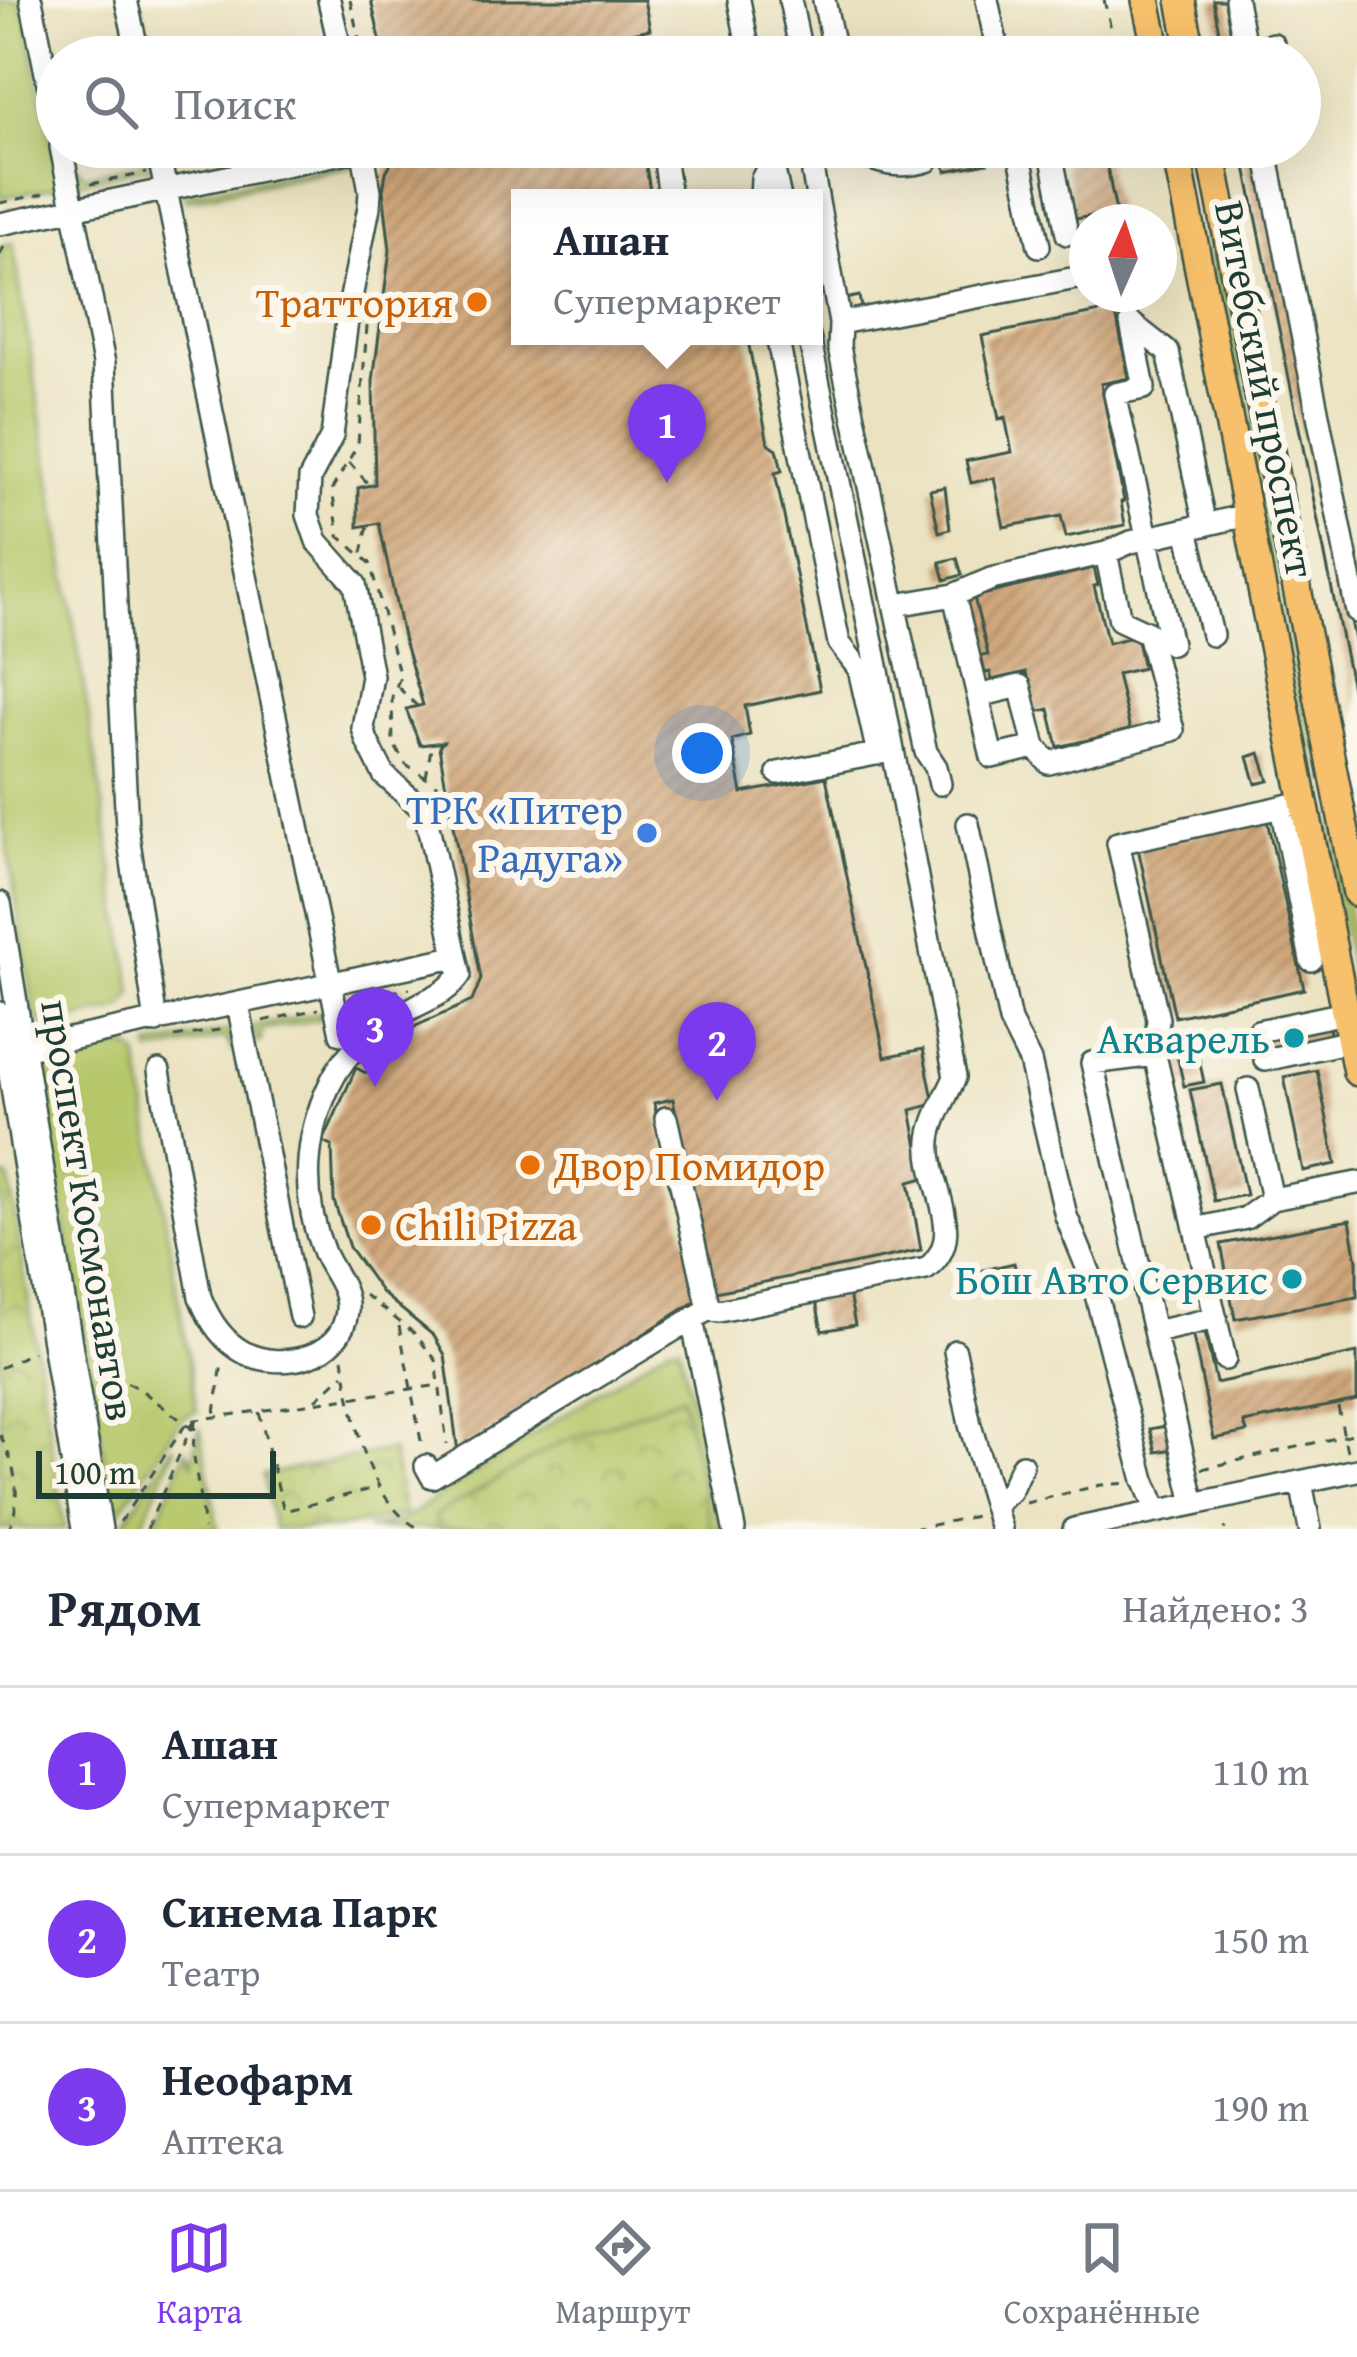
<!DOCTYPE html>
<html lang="ru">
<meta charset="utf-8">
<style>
:root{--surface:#fff;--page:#f6f6f7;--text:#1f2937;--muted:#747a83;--line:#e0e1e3;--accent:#7c3aed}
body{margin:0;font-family:"Gentium Book Plus",serif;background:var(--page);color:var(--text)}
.compass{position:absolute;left:1069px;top:204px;width:108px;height:108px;border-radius:50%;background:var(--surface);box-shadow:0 12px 48px #0002;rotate:3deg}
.scale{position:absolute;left:36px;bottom:30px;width:240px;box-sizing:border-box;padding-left:12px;border:6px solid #1f3d34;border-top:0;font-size:33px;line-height:42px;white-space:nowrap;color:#1f3d34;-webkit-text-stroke:9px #fbf7ec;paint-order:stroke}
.you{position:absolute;left:702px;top:753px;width:42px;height:42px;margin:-30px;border:9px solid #fff;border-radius:50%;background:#1a73e8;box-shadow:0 0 0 18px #1a73e833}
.badge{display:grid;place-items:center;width:78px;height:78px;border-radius:50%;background:var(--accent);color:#fff;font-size:39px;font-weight:700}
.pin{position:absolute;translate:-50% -99px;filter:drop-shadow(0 3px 6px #0008)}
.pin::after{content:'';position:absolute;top:63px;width:42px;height:36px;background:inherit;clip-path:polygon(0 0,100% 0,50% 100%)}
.popup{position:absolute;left:511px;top:189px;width:312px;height:156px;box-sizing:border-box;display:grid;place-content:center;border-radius:0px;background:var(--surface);filter:drop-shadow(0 3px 9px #0005);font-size:39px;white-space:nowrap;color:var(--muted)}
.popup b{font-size:45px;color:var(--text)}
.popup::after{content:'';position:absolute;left:50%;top:100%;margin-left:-24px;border:24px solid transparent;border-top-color:var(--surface)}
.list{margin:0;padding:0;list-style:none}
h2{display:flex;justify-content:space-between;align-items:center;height:156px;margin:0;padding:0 48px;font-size:51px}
h2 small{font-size:39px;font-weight:400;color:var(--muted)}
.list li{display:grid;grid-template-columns:78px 1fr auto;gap:36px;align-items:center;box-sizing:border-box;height:168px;padding:0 48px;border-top:3px solid var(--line)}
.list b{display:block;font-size:45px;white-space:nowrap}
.list p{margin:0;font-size:39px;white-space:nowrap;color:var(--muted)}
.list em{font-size:39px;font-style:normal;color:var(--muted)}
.icon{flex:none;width:66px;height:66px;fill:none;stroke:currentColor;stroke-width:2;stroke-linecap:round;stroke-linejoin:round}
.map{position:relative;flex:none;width:1357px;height:1529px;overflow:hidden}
.search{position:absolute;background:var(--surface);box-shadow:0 12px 48px #0002;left:36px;right:36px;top:36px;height:132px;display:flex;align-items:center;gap:30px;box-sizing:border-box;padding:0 42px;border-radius:66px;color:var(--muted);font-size:45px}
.sheet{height:660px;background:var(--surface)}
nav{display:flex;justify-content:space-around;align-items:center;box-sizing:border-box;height:168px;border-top:3px solid var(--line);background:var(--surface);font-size:33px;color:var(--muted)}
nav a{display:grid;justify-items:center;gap:6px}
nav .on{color:var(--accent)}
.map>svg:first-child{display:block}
.green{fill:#b6c76a;stroke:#6a824f;stroke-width:3}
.park{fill:url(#park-crowns);stroke:#6a824f;stroke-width:3}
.building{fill:url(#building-hatch)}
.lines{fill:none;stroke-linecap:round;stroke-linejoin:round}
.minor-casing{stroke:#3d5649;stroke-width:26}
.major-casing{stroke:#3d5649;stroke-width:32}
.path{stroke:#3d5649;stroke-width:3;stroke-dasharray:9 9;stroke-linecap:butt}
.minor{stroke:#fff;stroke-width:21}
.major{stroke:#f7c06c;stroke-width:27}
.food-dot{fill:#e8710a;stroke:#fbf7ec;stroke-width:4.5}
.shop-dot{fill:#3f7fe0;stroke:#fbf7ec;stroke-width:4.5}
.culture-dot{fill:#0f9aa8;stroke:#fbf7ec;stroke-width:4.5}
.labels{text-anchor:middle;stroke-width:12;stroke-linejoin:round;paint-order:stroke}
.food-label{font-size:42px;fill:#c56008;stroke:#fbf7ec;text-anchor:start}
.street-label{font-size:42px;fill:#1f3d34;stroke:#fbf7ec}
.shop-label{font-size:42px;fill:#366cbe;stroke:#fbf7ec;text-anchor:end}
.culture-label{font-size:42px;fill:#0d838f;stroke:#fbf7ec;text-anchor:end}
</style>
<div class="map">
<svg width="1357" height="1529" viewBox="0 0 1357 1529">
<defs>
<pattern id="park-crowns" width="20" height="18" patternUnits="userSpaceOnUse" patternTransform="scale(3)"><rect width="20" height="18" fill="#b6c76a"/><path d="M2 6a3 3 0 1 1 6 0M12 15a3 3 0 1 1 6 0" fill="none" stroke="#93a358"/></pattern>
<pattern id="building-hatch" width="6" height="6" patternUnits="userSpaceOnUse" patternTransform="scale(3)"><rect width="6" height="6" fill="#d0a77c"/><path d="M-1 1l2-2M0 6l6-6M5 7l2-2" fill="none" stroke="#a88966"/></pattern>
</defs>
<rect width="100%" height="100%" fill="#fbf7ec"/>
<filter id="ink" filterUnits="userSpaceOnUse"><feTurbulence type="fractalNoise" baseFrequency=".00833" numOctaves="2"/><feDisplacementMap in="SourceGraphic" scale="24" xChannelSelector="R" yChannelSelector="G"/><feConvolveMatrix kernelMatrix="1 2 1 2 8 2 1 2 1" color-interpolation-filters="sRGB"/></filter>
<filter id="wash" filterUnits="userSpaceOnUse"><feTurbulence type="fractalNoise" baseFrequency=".004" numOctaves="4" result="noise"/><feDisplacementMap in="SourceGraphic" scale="48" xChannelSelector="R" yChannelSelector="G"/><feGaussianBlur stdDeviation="2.7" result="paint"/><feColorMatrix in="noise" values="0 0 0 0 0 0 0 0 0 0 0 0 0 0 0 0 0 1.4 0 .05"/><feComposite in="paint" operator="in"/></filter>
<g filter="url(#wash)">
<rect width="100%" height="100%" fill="#eae2c0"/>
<path class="green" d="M0,0H22L60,186L0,198Z
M296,147H329L180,178L179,171Z
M1188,147H1197L1357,960V1004Z
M145,151L152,167L77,183V166L85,175L142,163Z
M350,162L355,165L186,200L184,194Z
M13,243L133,993L122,1009L45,1026L35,1018L0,803V246Z
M326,1011L329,1028L325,1018L261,1031L262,1040L258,1043L251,1027Z
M232,1030V1049L225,1038L151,1053L150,1047Z
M126,1046L138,1055L197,1411L182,1418L114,1520L38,1066Z
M679,1345L721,1529H366L401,1521L669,1346Z
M200,1427L218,1529H153L187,1450L192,1462Z
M173,1446L175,1449L140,1529H120Z"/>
<path class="park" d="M0,1176L9,1177L65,1529H0Z
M682,1396L711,1529H438L435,1516L558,1444Z
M392,1450L404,1515L332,1529H274L263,1475Z"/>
<g id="blocks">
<path class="building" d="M371,0H644L650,29L624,35L628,57H384Z
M1213,0H1228L1239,57H1224Z
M1080,40L1083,57H1046L1044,47Z
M400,147H643L651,198H520V336H747L768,443L777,449L782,471L775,473L820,690L745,706L750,735L732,740L742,793L826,777L885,1057L923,1049L934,1104L911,1110L924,1178L909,1182L921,1250L711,1293L673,1099L654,1103L699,1299L458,1452L445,1355L434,1336L382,1293L349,1247L334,1201L332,1146L323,1142L356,1068L366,1073L416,1026L472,1001L481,979L443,770L439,747L443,742L420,745L406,709L423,705L403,637L379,523L358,527V488L375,484L373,381L390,250L383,190L386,172Z
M941,147H984L987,163L946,171Z
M1080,147H1103L1118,222H1093L1092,216L1075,219L1062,150Z
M1242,147H1257L1357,651V713Z
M859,296L861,307L847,311L845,299Z
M1115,309L1129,378L1101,384L1124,501L1121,502L1125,525L1066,537L1061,516L1004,527L994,478L971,483L966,461L1012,452L1005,417L999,419L982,336Z
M945,487L950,529L939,532L930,490Z
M957,558L962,575L945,580L940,562Z
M1094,568L1098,585L1094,586L1108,643L1136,636L1143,668L1117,674L1130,730L1058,747L1049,709L1036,712L1026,672L992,680L990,672L985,673L981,656L988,655L974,597Z
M1260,753L1269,781L1256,784L1248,757Z
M1267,820L1304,989L1175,1017L1138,848Z
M1328,1024L1331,1038L1261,1053L1258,1039Z
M1197,1050L1204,1082L1184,1086L1177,1055Z
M1317,1070L1336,1164L1303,1171L1284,1077Z
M1222,1084L1246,1195L1214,1201L1190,1090Z
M1350,1220L1357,1261V1297L1235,1319L1221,1244Z
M1014,1263L1017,1278L983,1285L979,1271Z
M849,1294L855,1325L822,1331L816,1301Z
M1204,1328L1216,1383L1357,1353V1400L1244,1423L1247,1432L1214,1439L1192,1331Z
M1166,1426L1172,1449L1156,1452L1150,1429Z"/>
</g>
</g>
<g filter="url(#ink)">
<use href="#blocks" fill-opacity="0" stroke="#3d5649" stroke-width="3"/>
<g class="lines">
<g class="minor-casing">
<path id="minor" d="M31,0L57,127
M126,0L139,57
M329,0L342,57
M739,0L750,57
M790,0L802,57
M824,0L836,57
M987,0L999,57
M1236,0L1247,57
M1246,52L1273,44
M61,147L104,363L127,828L156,1022
M157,147L341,1034
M663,147L670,198
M769,147L780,198
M817,147L813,174L840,323L1087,276
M1018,147L1039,246
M1050,147L1067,234
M1265,147L1357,612
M854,151C879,164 899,169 927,161L928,147
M761,198L762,179L772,160
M0,224L362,149
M840,323L839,347L926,752L936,767L940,784
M777,336L839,643L859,669L878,754
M1187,529L1212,635
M896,605L954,595
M1171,644L1115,394L1144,388L1131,323L1168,352L1205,525
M978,696L954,595L991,579L1106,553L1131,542L1247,515
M1035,747L992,757L978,696L1020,686L1035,747L1049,763L1173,730L1148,633L1120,620L1106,553
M778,773L886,752
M1281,807L1311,960
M968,824L1010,1021L1030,1061L1066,1216L1092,1279L1144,1480L1157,1511
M0,903L101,1529
M238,1004L300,1317
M0,1013L83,1529
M1258,1031L1345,1013
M13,1051L455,957
M1155,1055L1225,1359
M1265,1060L1351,1041
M159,1071L200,1297C209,1320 222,1341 245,1353C282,1371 342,1358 347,1311C349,1289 332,1272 324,1253C301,1197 304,1138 330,1084C347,1047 381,1024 416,1006C435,996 448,992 460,975L427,821L419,806L384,775L367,741L363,728L372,676L355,584L317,541L308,515L310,478L332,436L348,313L369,207L370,191L362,147
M1248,1089L1272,1199
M666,1118L709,1309
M1195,1229L1246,1218L1272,1199L1357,1183
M692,1319L709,1309L719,1311L926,1269C970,1236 926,1184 930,1141C931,1121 947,1096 955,1077L877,666L809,336
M1155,1332L1216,1318
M955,1351L970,1425L1001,1529
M426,1466L432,1477L692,1319L734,1529
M1301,1482L1310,1529
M1194,1504L1092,1063L1155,1055L1158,1019L1118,843L1304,802
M995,1505L1010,1491L1022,1465
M1074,1529L1357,1470"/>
</g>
<g class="major-casing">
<path id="major" d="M1146,0L1158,57
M1181,0L1192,57
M1175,147L1357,1072
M1210,147L1357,893"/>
</g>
<path class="path" d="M350,0L363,57
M1104,0L1118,57
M179,166L272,147
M91,184L146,173
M0,203L51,192
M0,255L7,240
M367,326L358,444L332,489L339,536L370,563L400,677L392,697L393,743L406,765L438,786L442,807
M349,462L369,485
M362,553L368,525
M398,687L417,706
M426,777L432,743
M355,1000L410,988
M263,1021L318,1009
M175,1037L225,1029
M365,1295L414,1333L436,1360L447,1444
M399,1326L422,1446
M343,1358C352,1415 367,1502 420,1529
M96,1365L141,1390L194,1430
M0,1368L33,1352
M316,1400L344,1374
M1338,1407L1347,1452
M259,1412L284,1511L379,1487
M215,1413L222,1363
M195,1421L193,1450L204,1529
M0,1435C15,1464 23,1498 9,1529
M1202,1469L1357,1433
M1026,1503L1101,1485L1128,1483
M120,1522L188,1421L440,1385
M1224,1528L1226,1529
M147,1529L194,1421
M913,1529L976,1516"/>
<use href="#minor" class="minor"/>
<use href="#major" class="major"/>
</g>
</g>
<g class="food-dot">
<circle cx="477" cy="302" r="12"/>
<circle cx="530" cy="1165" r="12"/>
<circle cx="371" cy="1225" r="12"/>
</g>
<circle class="shop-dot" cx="647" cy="833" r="12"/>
<g class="culture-dot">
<circle cx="1294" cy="1038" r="12"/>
<circle cx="1292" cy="1279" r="12"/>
</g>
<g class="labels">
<g class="food-label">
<text x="453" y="317" text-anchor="end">Траттория</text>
<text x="554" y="1180">Двор Помидор</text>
<text x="395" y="1240">Chili Pizza</text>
</g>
<g class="street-label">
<text transform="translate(1266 389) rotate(79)" y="15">Витебский проспект</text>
<text transform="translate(89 1210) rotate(81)" y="15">проспект Космонавтов</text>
</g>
<g class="shop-label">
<text x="623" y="824">ТРК «Питер<tspan x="623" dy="48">Радуга»</tspan></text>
</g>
<g class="culture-label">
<text x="1270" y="1053">Акварель</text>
<text x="1268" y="1294">Бош Авто Сервис</text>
</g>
</g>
</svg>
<svg class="compass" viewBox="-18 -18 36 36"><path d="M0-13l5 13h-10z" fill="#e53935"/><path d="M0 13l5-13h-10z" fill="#747a83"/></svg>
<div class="scale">100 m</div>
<div class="you"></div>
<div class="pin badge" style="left:667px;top:483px">1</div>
<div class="popup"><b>Ашан</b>Супермаркет</div>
<div class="pin badge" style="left:717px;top:1101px">2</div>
<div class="pin badge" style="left:375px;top:1087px">3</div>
<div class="search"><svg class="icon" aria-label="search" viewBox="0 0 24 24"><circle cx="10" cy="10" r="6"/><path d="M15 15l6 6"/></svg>Поиск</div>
</div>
<section class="sheet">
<h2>Рядом<small>Найдено: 3</small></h2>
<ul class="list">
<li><span class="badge">1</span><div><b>Ашан</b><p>Супермаркет</p></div><em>110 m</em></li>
<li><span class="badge">2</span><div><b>Синема Парк</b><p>Театр</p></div><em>150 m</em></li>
<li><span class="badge">3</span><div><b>Неофарм</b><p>Аптека</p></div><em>190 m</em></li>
</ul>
</section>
<nav>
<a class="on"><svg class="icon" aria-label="map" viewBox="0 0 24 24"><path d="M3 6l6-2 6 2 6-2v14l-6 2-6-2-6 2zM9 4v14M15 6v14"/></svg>Карта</a>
<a><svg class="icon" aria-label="directions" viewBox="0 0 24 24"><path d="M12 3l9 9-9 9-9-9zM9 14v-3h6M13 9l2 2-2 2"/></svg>Маршрут</a>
<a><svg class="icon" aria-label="saved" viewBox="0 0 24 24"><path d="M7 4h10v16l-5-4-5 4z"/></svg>Сохранённые</a>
</nav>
